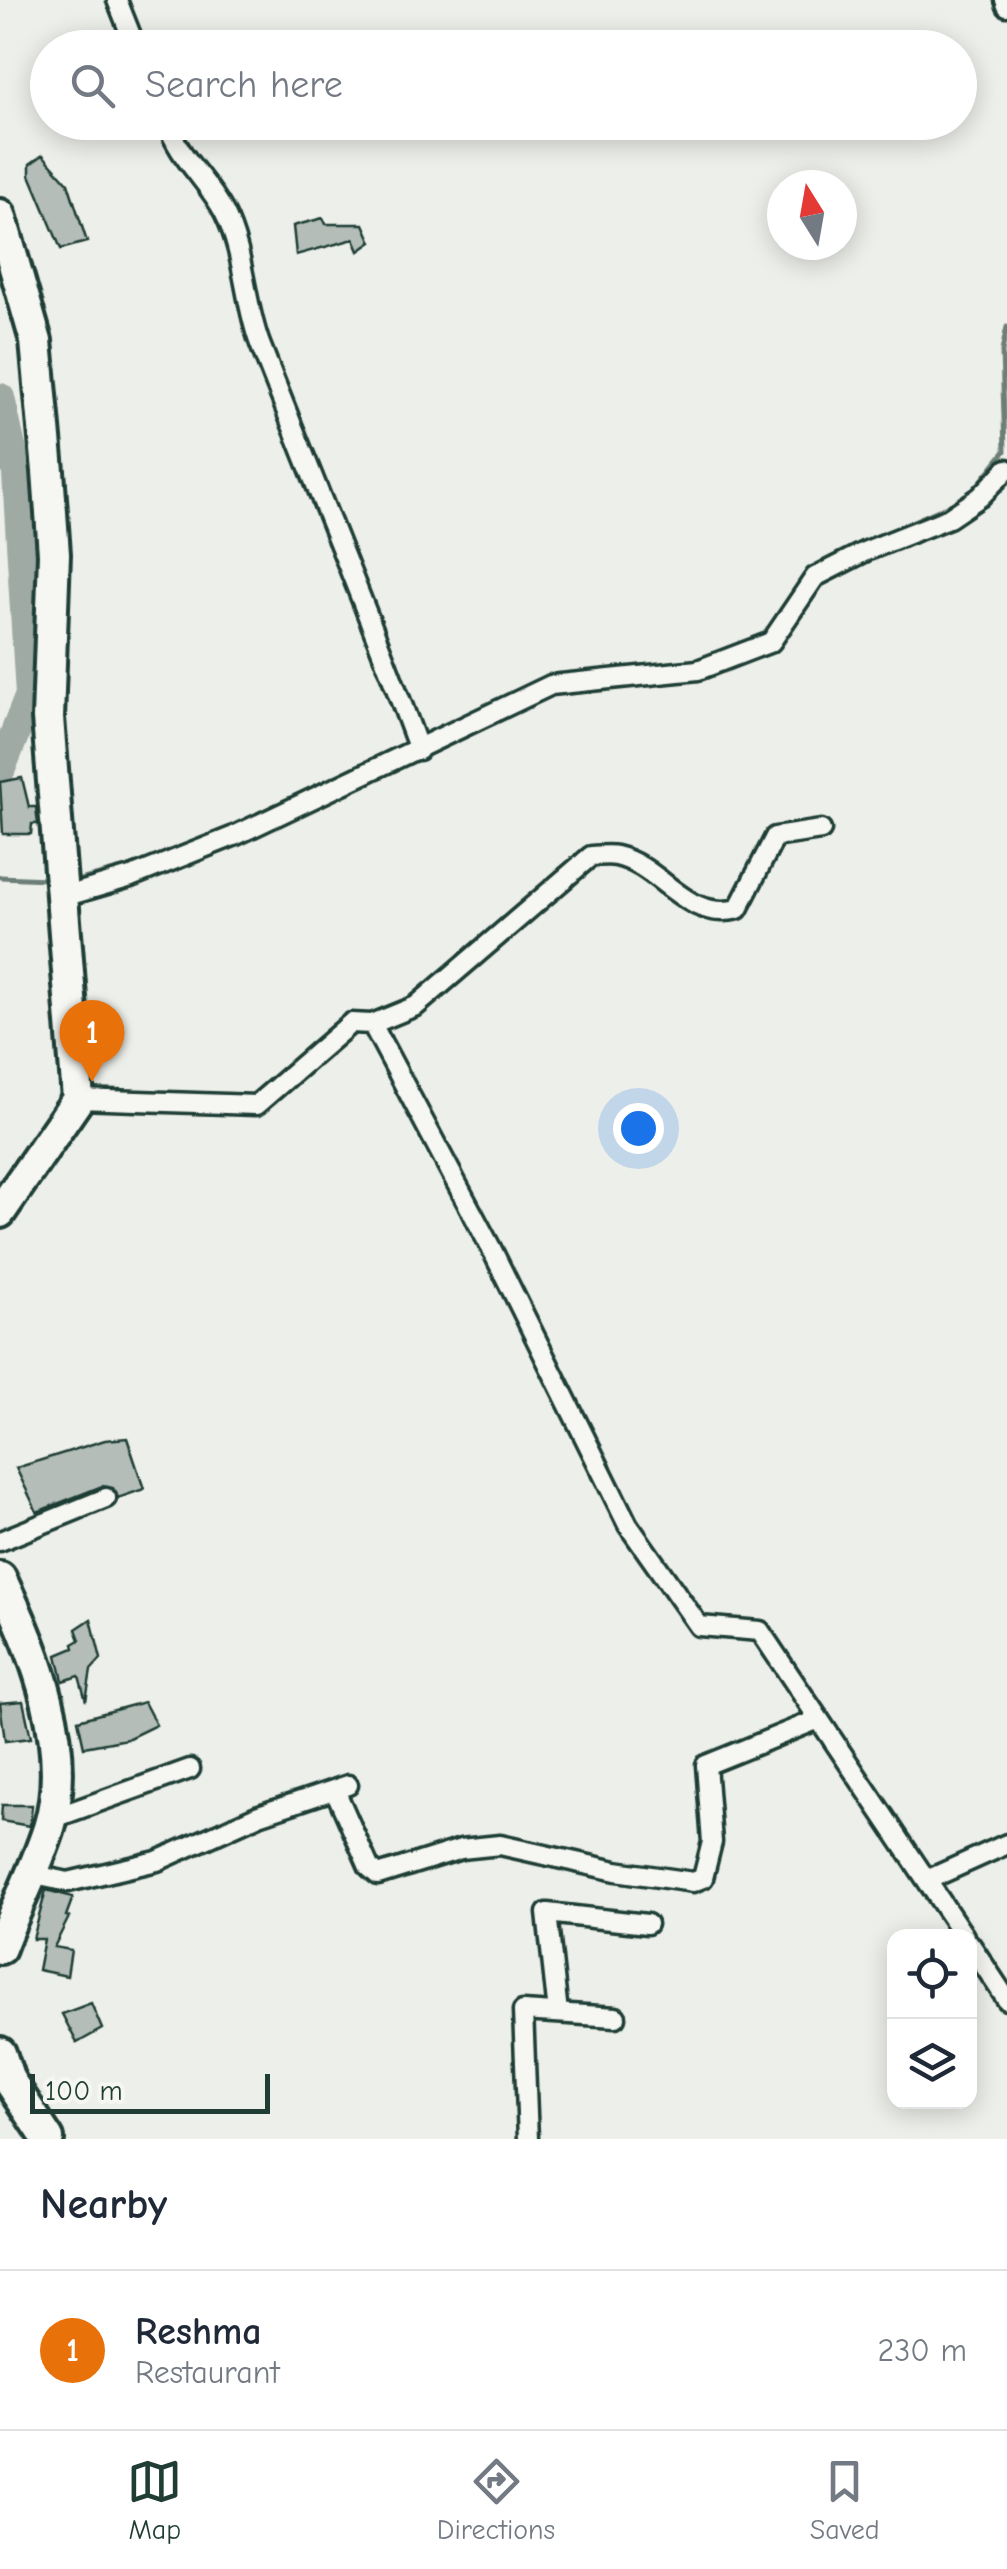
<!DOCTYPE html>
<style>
:root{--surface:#fff;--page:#f2f2f3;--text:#1f2937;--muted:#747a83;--line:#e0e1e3;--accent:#1f3d34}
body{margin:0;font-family:"Comic Neue",sans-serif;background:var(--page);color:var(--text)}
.controls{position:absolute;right:30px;bottom:30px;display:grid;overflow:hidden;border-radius:20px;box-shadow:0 5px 25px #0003}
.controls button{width:90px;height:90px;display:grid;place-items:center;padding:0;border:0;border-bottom:2px solid var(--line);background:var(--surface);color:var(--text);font:50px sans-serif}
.compass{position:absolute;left:767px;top:170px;width:90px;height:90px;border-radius:50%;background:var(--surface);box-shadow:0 5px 25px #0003;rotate:349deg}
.scale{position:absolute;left:30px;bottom:25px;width:240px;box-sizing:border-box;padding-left:10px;border:5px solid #1f3d34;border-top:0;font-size:28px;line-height:35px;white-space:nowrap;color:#1f3d34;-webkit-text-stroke:8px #f6f6f2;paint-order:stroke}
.you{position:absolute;left:638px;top:1128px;width:35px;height:35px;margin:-25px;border:8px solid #fff;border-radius:50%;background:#1a73e8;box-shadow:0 0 0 15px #1a73e833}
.badge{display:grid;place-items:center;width:65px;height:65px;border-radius:50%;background:var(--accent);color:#fff;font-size:32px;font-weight:700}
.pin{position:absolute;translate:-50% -82px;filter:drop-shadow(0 2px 5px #0008)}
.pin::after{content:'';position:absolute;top:52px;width:35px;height:30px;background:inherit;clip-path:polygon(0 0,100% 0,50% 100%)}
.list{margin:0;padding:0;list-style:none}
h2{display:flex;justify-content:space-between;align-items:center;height:130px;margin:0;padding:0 40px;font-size:42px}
h2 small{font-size:32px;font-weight:400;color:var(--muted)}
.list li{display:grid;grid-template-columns:65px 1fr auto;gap:30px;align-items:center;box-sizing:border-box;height:160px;padding:0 40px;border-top:2px solid var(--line)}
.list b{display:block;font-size:38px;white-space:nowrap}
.list p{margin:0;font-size:32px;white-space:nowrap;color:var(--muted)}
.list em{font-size:32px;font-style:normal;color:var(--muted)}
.icon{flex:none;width:55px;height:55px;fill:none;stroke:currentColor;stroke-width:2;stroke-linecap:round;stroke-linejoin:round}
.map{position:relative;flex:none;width:1007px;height:2139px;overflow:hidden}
.search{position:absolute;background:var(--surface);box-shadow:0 5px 25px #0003;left:30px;right:30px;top:30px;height:110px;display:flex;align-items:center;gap:25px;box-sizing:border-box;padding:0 35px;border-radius:55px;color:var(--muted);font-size:38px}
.sheet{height:290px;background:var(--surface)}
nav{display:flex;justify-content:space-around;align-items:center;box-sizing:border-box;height:140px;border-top:2px solid var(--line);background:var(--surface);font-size:28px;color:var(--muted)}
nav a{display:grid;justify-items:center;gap:5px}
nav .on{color:var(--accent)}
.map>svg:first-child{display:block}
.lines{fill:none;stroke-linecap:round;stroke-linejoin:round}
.stream{stroke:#6c7e77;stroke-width:5}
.river{stroke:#9faaa4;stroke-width:30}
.building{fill:#b4bdb8;stroke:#1f3d34;stroke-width:2.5}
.street-casing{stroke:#1f3d34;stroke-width:25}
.primary-casing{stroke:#1f3d34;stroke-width:38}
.street{stroke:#f6f6f2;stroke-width:18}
.primary{stroke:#f6f6f2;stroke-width:30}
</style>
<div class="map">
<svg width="1007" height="2139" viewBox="0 0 1007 2139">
<rect width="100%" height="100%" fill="#edefea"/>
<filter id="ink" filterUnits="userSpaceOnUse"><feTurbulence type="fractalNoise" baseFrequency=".01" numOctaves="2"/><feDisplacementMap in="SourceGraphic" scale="20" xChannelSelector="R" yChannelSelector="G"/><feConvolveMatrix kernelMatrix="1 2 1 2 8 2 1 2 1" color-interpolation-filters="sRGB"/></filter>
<g filter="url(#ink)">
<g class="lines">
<path class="stream" d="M970,495L1005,451L1002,351L1007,327
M866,542L961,500
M0,877L47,879
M76,881L141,864"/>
<path class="river" d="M0,398L17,474L30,695L0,771"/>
</g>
<path class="building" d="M43,155L68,183L87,242L61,249L30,175V164Z
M323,218L326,224H364L372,242L359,251L354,239L296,255L293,226Z
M22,778L29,807H36L38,824H32L31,834H3L0,782Z
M127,1438L144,1489L118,1498L113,1488L102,1486L37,1512L16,1468L105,1440Z
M91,1619L101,1659L91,1670L86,1701L79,1676L63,1681L57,1655L74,1648L73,1644L80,1640L76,1629Z
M23,1701L31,1738L5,1741L0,1703Z
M144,1702L156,1725L127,1739L84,1747L78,1720Z
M2,1805H32L30,1826L1,1821Z
M46,1890L73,1897L66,1916L69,1917L54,1947L71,1950L67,1976L38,1970L44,1939H33Z
M91,2003L102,2029L77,2043L62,2014Z"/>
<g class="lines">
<g class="street-casing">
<path id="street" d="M117,0L136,48
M1005,0L1007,6
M167,122C179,159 207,179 224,212C245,253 244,302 260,344C313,480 369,613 419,750
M63,897L131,877L234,836L551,685L698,670L771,642L815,577L866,551L949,518L980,497L1007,469
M372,1024L416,1006L591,856C599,856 608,854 616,856C662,866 685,922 738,909L775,837L821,830
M78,1099L256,1105L351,1023L372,1024L491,1248L628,1525L699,1626L760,1631L964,1936
M0,1541L106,1498
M335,1790L369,1867L378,1875L461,1849L500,1845L616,1871L693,1882L703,1878L712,1842L706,1765L819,1719
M51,1819L190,1769
M30,1874L68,1882L157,1861L259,1815L348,1785
M927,1880L1007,1844
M970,1944L1007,2000
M558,2013L547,1913L647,1924
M528,2139L523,2011L616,2017"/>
</g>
<g class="primary-casing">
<path id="primary" d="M0,215L36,341L48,471L54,554L48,718L78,1099L0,1212
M0,1578C35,1649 74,1748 49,1828C36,1869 15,1908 0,1948
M0,2053L9,2080L48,2139"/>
</g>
<use href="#street" class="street"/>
<use href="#primary" class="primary"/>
</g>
</g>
</svg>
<div class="controls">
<button><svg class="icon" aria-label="locate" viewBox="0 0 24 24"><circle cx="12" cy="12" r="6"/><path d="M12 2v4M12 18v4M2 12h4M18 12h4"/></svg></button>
<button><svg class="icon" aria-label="layers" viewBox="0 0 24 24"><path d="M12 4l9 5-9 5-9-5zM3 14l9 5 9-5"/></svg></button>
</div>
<svg class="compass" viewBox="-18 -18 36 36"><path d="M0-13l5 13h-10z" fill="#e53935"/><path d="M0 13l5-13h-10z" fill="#747a83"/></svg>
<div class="scale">100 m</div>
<div class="you"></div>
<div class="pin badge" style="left:92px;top:1082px;background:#e8710a">1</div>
<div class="search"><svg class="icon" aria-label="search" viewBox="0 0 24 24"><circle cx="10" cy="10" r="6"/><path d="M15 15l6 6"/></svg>Search here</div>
</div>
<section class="sheet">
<h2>Nearby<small></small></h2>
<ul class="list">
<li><span class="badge" style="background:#e8710a">1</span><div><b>Reshma</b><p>Restaurant</p></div><em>230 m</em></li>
</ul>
</section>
<nav>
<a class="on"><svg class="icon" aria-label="map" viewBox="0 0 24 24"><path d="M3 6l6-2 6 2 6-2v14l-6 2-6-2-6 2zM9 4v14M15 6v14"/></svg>Map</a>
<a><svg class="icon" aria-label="directions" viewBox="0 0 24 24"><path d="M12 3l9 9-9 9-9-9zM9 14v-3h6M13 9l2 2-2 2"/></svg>Directions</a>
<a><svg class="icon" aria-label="saved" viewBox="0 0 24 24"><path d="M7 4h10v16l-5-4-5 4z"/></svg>Saved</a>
</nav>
